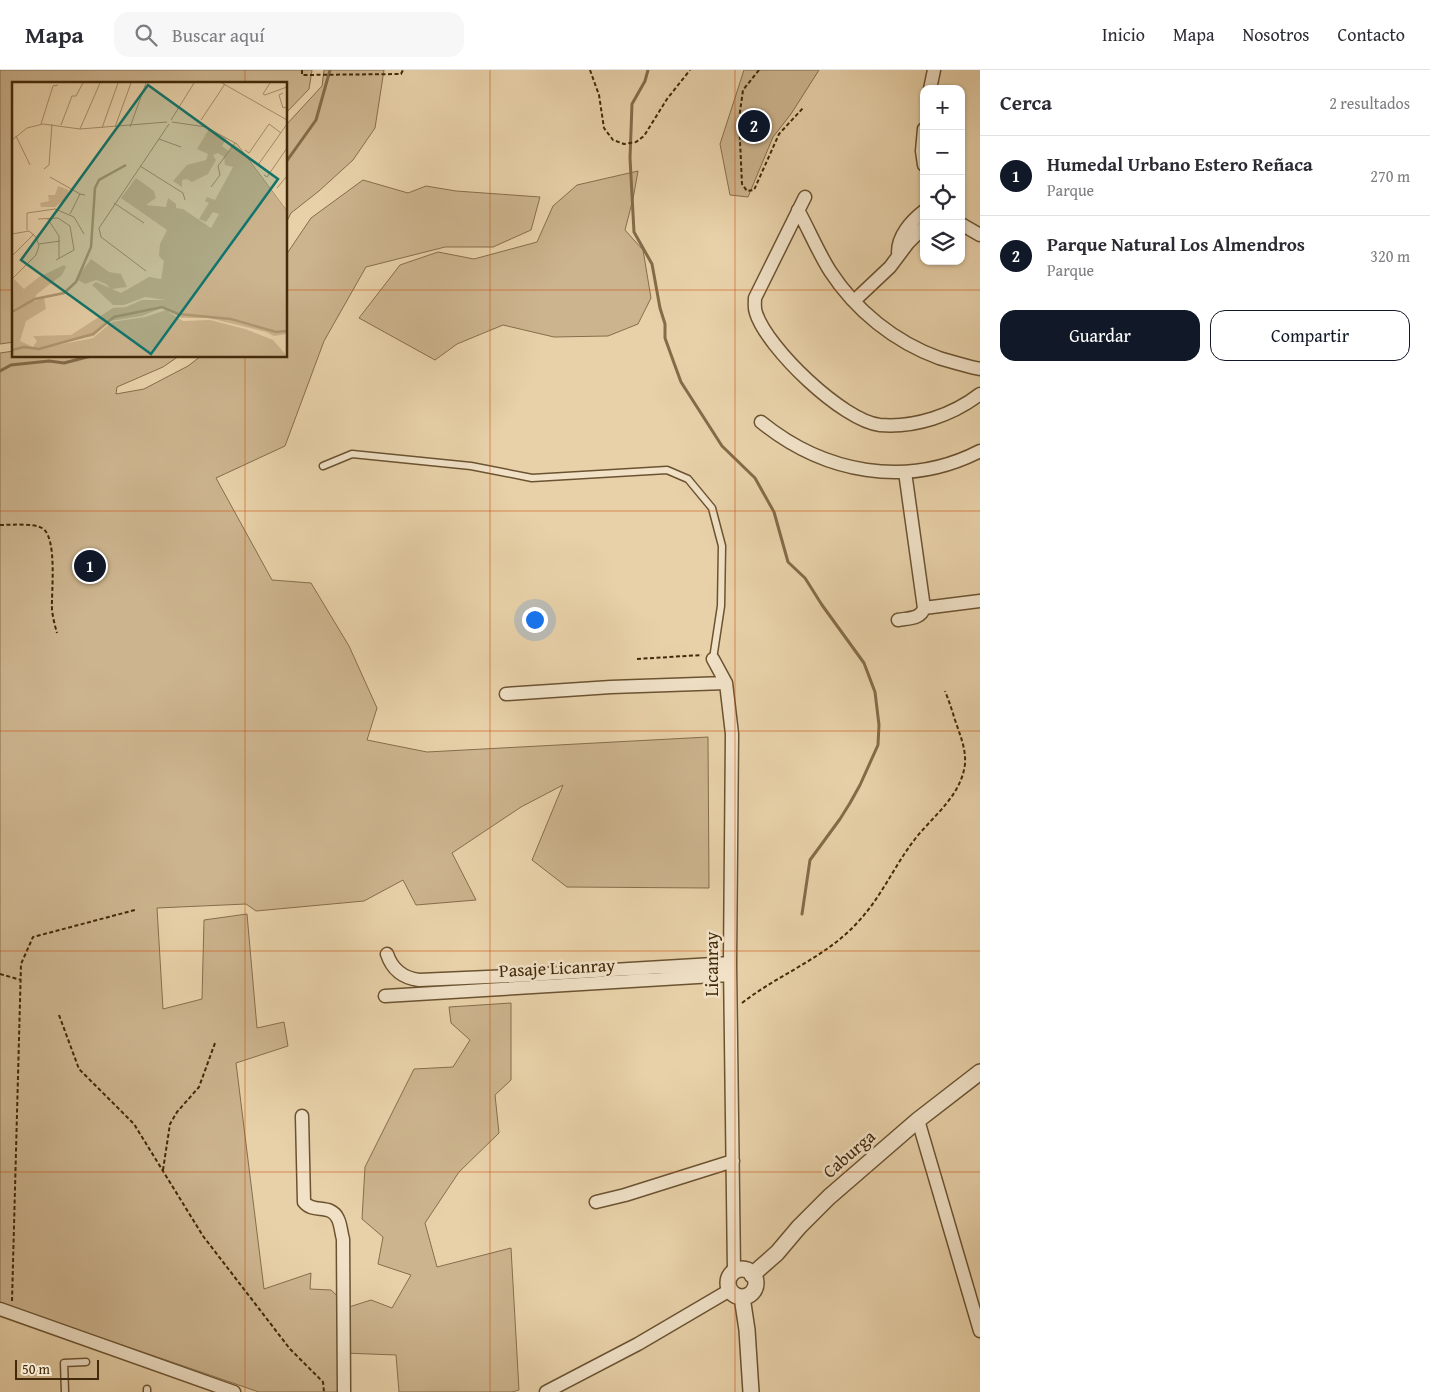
<!DOCTYPE html>
<html lang="es">
<meta charset="utf-8">
<style>
:root{--surface:#fff;--page:#f7f7f7;--text:#2b2b33;--muted:#7c7c81;--line:#e1e1e2;--accent:#111827}
body{margin:0;font-family:"Gentium Book Plus",serif;background:var(--page);color:var(--text)}
.controls{position:absolute;right:15px;top:15px;display:grid;overflow:hidden;border-radius:10px;box-shadow:0 1px 4px #0004}
.controls button{width:45px;height:45px;display:grid;place-items:center;padding:0;border:0;border-bottom:1px solid var(--line);background:var(--surface);color:var(--text);font:25px sans-serif}
.scale{position:absolute;left:15px;bottom:12px;width:84px;box-sizing:border-box;padding-left:5px;border:2px solid #412909;border-top:0;font-size:14px;line-height:18px;white-space:nowrap;color:#412909;-webkit-text-stroke:4px #f0e1c7;paint-order:stroke}
.you{position:absolute;left:534px;top:549px;width:18px;height:18px;margin:-12px;border:4px solid #fff;border-radius:50%;background:#1a73e8;box-shadow:0 0 0 8px #1a73e833}
.badge{display:grid;place-items:center;width:32px;height:32px;border-radius:50%;background:var(--accent);color:#fff;font-size:16px;font-weight:700}
.pin{position:absolute;translate:-50% -50%;border:2px solid #fff;box-shadow:0 1px 5px #0006}
.list{margin:0;padding:0;list-style:none}
h2{display:flex;justify-content:space-between;align-items:center;height:65px;margin:0;padding:0 20px;font-size:21px}
h2 small{font-size:16px;font-weight:400;color:var(--muted)}
.list li{display:grid;grid-template-columns:32px 1fr auto;gap:15px;align-items:center;box-sizing:border-box;height:80px;padding:0 20px;border-top:1px solid var(--line)}
.list b{display:block;font-size:19px;white-space:nowrap}
.list p{margin:0;font-size:16px;white-space:nowrap;color:var(--muted)}
.list em{font-size:16px;font-style:normal;color:var(--muted)}
.actions{display:flex;gap:10px;padding:15px 20px}
.actions a{flex:1;padding:11px 0;border:1px solid var(--accent);border-radius:15px;text-align:center;font-size:18px;color:var(--accent)}
.actions .main{background:var(--accent);color:#fff}
.icon{flex:none;width:28px;height:28px;fill:none;stroke:currentColor;stroke-width:2;stroke-linecap:round;stroke-linejoin:round}
.map{position:relative;flex:none;width:980px;height:1322px;overflow:hidden}
header{display:flex;align-items:center;gap:30px;box-sizing:border-box;height:70px;padding:0 25px;background:var(--surface);border-bottom:1px solid var(--line)}
header strong{font-size:24px}
nav{display:flex;gap:28px;margin-inline-start:auto;font-size:18px}
.search{width:350px;height:45px;background:var(--page);display:flex;align-items:center;gap:12px;box-sizing:border-box;padding:0 18px;border-radius:15px;color:var(--muted);font-size:19px}
main{display:flex}
aside{flex:1;background:var(--surface)}
.map>svg:first-child{display:block}
.green{fill:#ccb48e;stroke:#866e4c}
.lines{fill:none;stroke-linecap:round;stroke-linejoin:round}
.stream{stroke:#836c49;stroke-width:3}
.service-casing{stroke:#6b5331;stroke-width:9}
.minor-casing{stroke:#6b5331;stroke-width:15}
.tertiary-casing{stroke:#6b5331;stroke-width:18}
.path{stroke:#412909;stroke-width:2;stroke-dasharray:4 2.5;stroke-linecap:butt}
.service{stroke:#f0e1c7;stroke-width:6}
.minor{stroke:#f0e1c7;stroke-width:12}
.tertiary{stroke:#f0e1c7;stroke-width:15}
.grid{fill:none;stroke:#c74f0b;stroke-width:1;stroke-opacity:0.55}
.labels{text-anchor:middle;stroke-width:5;stroke-linejoin:round;paint-order:stroke}
.street-label{font-size:18px;fill:#412909;stroke:#f0e1c7}
.inset-river{fill:none;stroke:#af9873;stroke-width:2.5}
.inset-road{fill:none;stroke:#a58e69;stroke-width:1}
.view{fill:#0f766e;fill-opacity:0.15;stroke:#0f766e;stroke-width:2.5}
.inset-edge{fill:none;stroke:#412909;stroke-width:2.5}
</style>
<header>
<strong>Mapa</strong>
<div class="search"><svg class="icon" aria-label="search" viewBox="0 0 24 24"><circle cx="10" cy="10" r="6"/><path d="M15 15l6 6"/></svg>Buscar aquí</div>
<nav><a>Inicio</a><a>Mapa</a><a>Nosotros</a><a>Contacto</a></nav>
</header>
<main>
<div class="map">
<svg width="980" height="1322" viewBox="0 0 980 1322">
<rect width="100%" height="100%" fill="#e8d1a9"/>
<filter id="stains"><feTurbulence type="fractalNoise" baseFrequency=".004" numOctaves="4"/><feColorMatrix values="0 0 0 0 .2 0 0 0 0 .09 0 0 0 0 .02 0 0 0 .5 -.17"/></filter>
<radialGradient id="worn" r=".72"><stop offset=".6" stop-color="#630" stop-opacity="0"/><stop offset="1" stop-color="#630" stop-opacity=".3"/></radialGradient>
<path class="green" d="M0,0H312L309,19L286,43V14H14V272L0,274Z
M324,0H384L375,58L353,90L319,121L291,143L286,153V55L322,16Z
M744,0H819L791,44L773,67L748,127L730,125L720,74Z
M638,101L633,129L625,160L643,180L651,228L638,254L608,266L554,267L503,255L457,274L435,290L359,248L400,195L438,182L474,189L537,172L553,136L577,115Z
M363,110L408,123L426,116L456,121L540,127L531,160L493,177H445L366,197L324,271L285,376L216,408L272,510L311,513L349,576L377,638L367,670L427,682L708,667L709,818L567,817L532,790L563,715L521,737L452,783L476,830L416,835L403,810L364,831L256,841L246,834L157,838L163,939L202,929L204,850L247,844L257,958L284,952L288,976L236,993L264,1219L311,1203L310,1219L331,1220L349,1237L371,1230L392,1238L411,1205L378,1194L383,1167L362,1149L365,1097L414,999L453,997L470,970L451,953L449,937L511,933V1010L495,1025L499,1063L459,1102L425,1153L437,1197L511,1178L519,1320L512,1322H399L396,1285L343,1283L341,1322H259L0,1233V283L14,281V286H179L163,297L117,317L116,324L144,319L188,296L201,286H286V185L311,148Z"/>
<g class="lines">
<path class="stream" d="M648,0L645,11L632,34L630,88L634,162L652,194L660,238L665,254V268L674,293L681,312L722,376L755,408L774,442L788,492L805,508L822,535L864,593L875,622L879,655L878,675L860,715L850,733L840,749L810,790L802,844
M286,92L316,50L330,0
M0,301L11,295L49,291L64,293L91,286"/>
<g class="service-casing">
<path id="service" d="M323,396L352,384L471,396L532,408L667,400L688,409L712,438L722,476L721,536L713,589
M147,1319V1322
M65,1322L64,1293L86,1292"/>
</g>
<g class="minor-casing">
<path id="minor" d="M930,19L934,0
M924,59L922,81L924,95
M805,127L755,228C755,233 754,238 756,243C767,278 843,351 880,355C915,358 953,345 980,324
M798,140C809,160 818,182 830,201C856,241 895,272 939,288C953,292 966,296 980,299
M961,154L980,165
M898,182C898,166 911,151 924,141
M854,231L890,197L908,173L924,157
M761,352C824,403 906,419 980,381
M924,538L980,531
M898,550C909,548 921,549 924,538L905,402
M713,589L726,613L732,664L730,893L734,1202
M506,624L611,617L726,613
M387,884C392,899 403,908 419,910L512,906L730,893
M385,926L730,905
M302,1046L304,1132C313,1144 331,1133 338,1149C341,1155 341,1163 343,1169L344,1322
M918,1050L980,1261
M596,1132L625,1125L733,1091
M0,1239L234,1322
M546,1322L638,1274L730,1220"/>
</g>
<g class="tertiary-casing">
<path id="tertiary" d="M728 1213a14 14 0 1 1 28 0a14 14 0 1 1-28 0Z
M752,1205L777,1183L799,1157L829,1127L918,1050L980,1002
M742,1227L747,1260L751,1322"/>
</g>
<path class="path" d="M302,0V5L401,4L403,0
M590,0L599,25L604,58L613,70L624,74L636,72L644,66L667,29L690,0
M759,0L743,20L739,49L742,114L747,121L754,120L779,64L803,38
M0,455C11,455 33,453 42,458C58,467 51,524 52,540C53,548 55,556 57,563
M637,589L702,585
M0,904L21,910
M742,933C779,904 825,888 857,853C881,828 894,796 915,769C934,745 961,726 965,694C966,678 960,665 955,650C952,640 949,631 945,621
M59,945L79,999L134,1054L203,1166L290,1279L323,1312L324,1322
M163,1100L170,1054L177,1042L199,1017L215,973
M12,1231L21,894L33,867L135,840"/>
<use href="#service" class="service"/>
<use href="#minor" class="minor"/>
<use href="#tertiary" class="tertiary"/>
</g>
<path class="grid" d="M245,0V14M490,0V1322M735,0V1322M0,220H14M286,220H980M245,286V1322M0,441H980M0,661H980M0,881H980M0,1102H980"/>
<g class="labels">
<g class="street-label">
<text transform="translate(712 894) rotate(-90)" y="6">Licanray</text>
<text transform="translate(557 898) rotate(-3)" y="6">Pasaje Licanray</text>
<text transform="translate(849 1084) rotate(-41)" y="6">Caburga</text>
</g>
</g>
<g transform="translate(12 12)">
<rect width="275" height="275" fill="#e8d1a9"/>
<path d="M197,47L215,56L210,64L217,69L222,62L228,67L275,130V252L262,254L254,250L197,236H169L155,227L150,226L130,234L98,239L82,254L43,262L41,264L81,256L100,240L133,235L154,228L171,239L198,238L233,247L261,258L275,274H0L2,197L12,207L27,195L52,183L54,185L50,193L25,212L20,220L32,216L34,227L14,239L8,259L21,265L25,259L21,254L59,253L101,226L114,225L130,218H154L133,215L112,223H101L80,203L84,200L98,206L94,202L84,198L73,202L64,197L79,177L97,190L109,192L115,205L100,207L109,211L137,195L149,197L152,179L147,174L148,162L155,148L109,116L124,96L142,109L144,116L134,123L154,125L156,116L164,122V126L171,127L199,146L207,132L201,130L194,140L187,137L197,121L193,119L195,115L203,118L221,85L213,83L212,75L206,71L201,73L204,78L196,92L180,100L175,97L170,98V105L161,99L175,83L194,78L196,72L185,67ZM46,104L57,108L53,117L43,125H29L28,121L37,119L36,113H43Z" fill="#ccb48e"/>
<path class="inset-river" d="M0,230L23,217L52,211L64,200L79,165L83,106L87,98L114,83M0,268L12,265L27,267L81,252L102,235L150,225L166,232L219,237L264,250L275,249"/>
<path class="inset-road" d="M210,1L275,38M258,1L251,12L253,13L275,5M271,11L267,13L271,26L275,25M159,38L182,1M189,38L213,2M160,40L194,45L225,62L275,129M29,42L41,4L46,3M49,43L60,14H64L71,1M103,45L119,1M118,45L134,1M90,46L106,1M68,47L88,1M4,54L18,83M147,57L169,65M0,58L15,46L31,42L68,47L155,40M233,68L237,71L257,42L269,51M246,83L275,42M128,84L171,111L173,118M32,87L37,83L40,42M252,93L255,95L275,66M38,95L68,112M199,105L208,93L206,84L223,61M265,106L275,94M102,121L132,141M58,132L68,112L73,113M35,136L47,154V176M26,137L46,136L58,144L62,168L44,178M15,148V131L43,127L62,135L72,152M0,152L17,149L24,155L27,164L24,173L0,197M27,162L48,159M0,174L22,152M134,189L89,155L87,146L157,42"/>
<path class="view" d="M136,3L266,97L139,272L9,178Z"/>
<rect width="275" height="275" class="inset-edge"/>
</g>
<rect width="100%" height="100%" filter="url(#stains)"/>
<rect width="100%" height="100%" fill="url(#worn)"/>
</svg>
<div class="controls">
<button>+</button>
<button>−</button>
<button><svg class="icon" aria-label="locate" viewBox="0 0 24 24"><circle cx="12" cy="12" r="6"/><path d="M12 2v4M12 18v4M2 12h4M18 12h4"/></svg></button>
<button><svg class="icon" aria-label="layers" viewBox="0 0 24 24"><path d="M12 4l9 5-9 5-9-5zM3 14l9 5 9-5"/></svg></button>
</div>
<div class="scale">50 m</div>
<div class="you"></div>
<div class="pin badge" style="left:90px;top:496px">1</div>
<div class="pin badge" style="left:754px;top:56px">2</div>
</div>
<aside>
<h2>Cerca<small>2 resultados</small></h2>
<ul class="list">
<li><span class="badge">1</span><div><b>Humedal Urbano Estero Reñaca</b><p>Parque</p></div><em>270 m</em></li>
<li><span class="badge">2</span><div><b>Parque Natural Los Almendros</b><p>Parque</p></div><em>320 m</em></li>
</ul>
<div class="actions"><a class="main">Guardar</a><a>Compartir</a></div>
</aside>
</main>
